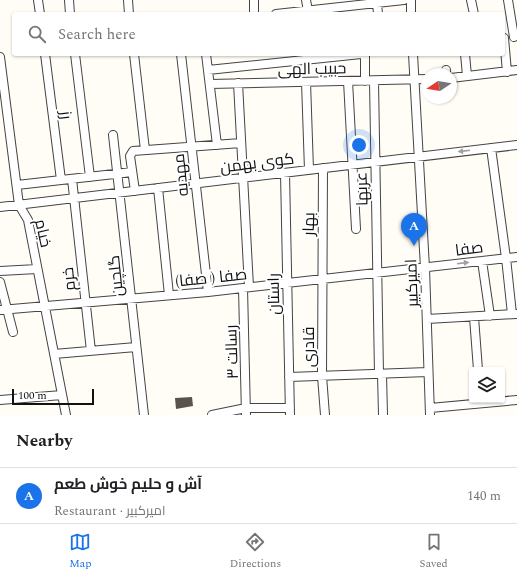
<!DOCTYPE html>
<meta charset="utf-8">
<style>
:root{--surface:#fff;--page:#f2f2f2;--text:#202124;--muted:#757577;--line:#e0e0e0;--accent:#1a73e8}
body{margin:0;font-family:Spectral,Cairo,serif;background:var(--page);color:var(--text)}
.controls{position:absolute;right:12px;bottom:12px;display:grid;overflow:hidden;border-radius:4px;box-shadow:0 1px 3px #0004}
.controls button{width:36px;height:36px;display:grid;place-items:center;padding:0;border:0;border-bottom:1px solid var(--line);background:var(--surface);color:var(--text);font:20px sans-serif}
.compass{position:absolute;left:421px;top:68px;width:36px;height:36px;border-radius:50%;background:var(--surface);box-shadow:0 1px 3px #0004;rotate:258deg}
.scale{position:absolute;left:12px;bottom:10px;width:82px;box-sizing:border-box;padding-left:4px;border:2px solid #111;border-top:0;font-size:11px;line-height:14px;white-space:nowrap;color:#111;-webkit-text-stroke:3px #fff;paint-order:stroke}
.you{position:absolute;left:359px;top:145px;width:14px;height:14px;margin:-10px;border:3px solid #fff;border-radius:50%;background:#1a73e8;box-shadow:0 0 0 6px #1a73e833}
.badge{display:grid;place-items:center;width:26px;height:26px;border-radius:50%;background:var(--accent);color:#fff;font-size:13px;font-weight:700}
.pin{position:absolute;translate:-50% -33px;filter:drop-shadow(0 1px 2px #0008)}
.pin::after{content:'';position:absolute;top:21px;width:14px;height:12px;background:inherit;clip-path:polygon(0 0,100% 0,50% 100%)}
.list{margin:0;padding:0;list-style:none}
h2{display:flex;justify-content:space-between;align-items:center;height:52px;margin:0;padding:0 16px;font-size:17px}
h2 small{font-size:13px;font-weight:400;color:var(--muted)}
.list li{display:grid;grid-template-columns:26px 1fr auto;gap:12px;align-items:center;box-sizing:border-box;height:56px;padding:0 16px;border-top:1px solid var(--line)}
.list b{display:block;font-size:15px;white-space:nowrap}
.list p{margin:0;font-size:13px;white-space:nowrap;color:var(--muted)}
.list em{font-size:13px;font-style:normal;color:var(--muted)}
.icon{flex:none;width:22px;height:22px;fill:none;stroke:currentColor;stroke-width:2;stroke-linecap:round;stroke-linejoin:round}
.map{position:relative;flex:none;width:517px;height:415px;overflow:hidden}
.search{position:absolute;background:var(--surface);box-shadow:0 1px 3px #0004;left:12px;right:12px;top:12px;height:44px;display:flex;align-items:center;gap:10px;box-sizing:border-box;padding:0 14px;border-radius:4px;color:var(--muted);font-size:15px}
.sheet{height:108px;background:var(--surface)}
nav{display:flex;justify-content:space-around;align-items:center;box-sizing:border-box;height:56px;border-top:1px solid var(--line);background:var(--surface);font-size:11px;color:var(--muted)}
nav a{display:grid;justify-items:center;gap:2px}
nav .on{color:var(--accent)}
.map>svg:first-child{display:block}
.building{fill:#5a524d}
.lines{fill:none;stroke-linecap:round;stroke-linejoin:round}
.minor-casing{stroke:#444;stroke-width:10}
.minor{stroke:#fff;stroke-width:8}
.oneway{fill:#a0a0a0}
.labels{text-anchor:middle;stroke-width:4;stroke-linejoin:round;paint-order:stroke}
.street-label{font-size:16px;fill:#111;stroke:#fff}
</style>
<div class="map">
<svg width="517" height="415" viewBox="0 0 517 415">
<rect width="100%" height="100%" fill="#fffdf5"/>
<path class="building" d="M192,397L193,406L176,409L175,398Z"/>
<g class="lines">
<g class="minor-casing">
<path id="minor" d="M38,0L40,14
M69,0L70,14
M128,0L129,14
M306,0L308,11
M411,0V14
M471,0L474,14
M508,0L514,37
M377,3L378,14
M254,14V0
M276,14L404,0
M504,38L507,72
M45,54L61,180
M75,54L90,177
M134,54L145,150
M181,54L208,292
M206,54L217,145
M413,54L425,268L430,415
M465,54L467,76
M0,57L19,205L28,220L66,415
M208,70L361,54
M446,70V74
M451,78L517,70
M348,81L356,229
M365,81V54
M374,81L379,374
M306,82L309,170
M238,83L249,287
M210,84L427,79
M113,135L144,415
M491,148L506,258L512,314
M323,168L322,376L325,415
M285,173L290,415
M72,179L91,351
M17,185L132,172
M158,188L169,295
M135,191L130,156L133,151L241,143
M0,207L517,145
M482,261L490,316
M0,271L37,269
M0,282L13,332
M243,288L246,415
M0,310L208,292L517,257
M474,317L478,370
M427,319L516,314
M54,354L136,347
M382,374L383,415
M289,377L428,372
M0,400L62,395
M430,408L517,400
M212,415L246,408H290"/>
</g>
<use href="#minor" class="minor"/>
</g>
<defs><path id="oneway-solid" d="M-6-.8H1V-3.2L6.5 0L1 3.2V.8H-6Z"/></defs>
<g class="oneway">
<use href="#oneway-solid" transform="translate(464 151) rotate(173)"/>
<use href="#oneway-solid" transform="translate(463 263) rotate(-7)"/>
</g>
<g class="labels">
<g class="street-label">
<text transform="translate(312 68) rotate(-1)" y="6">حبیب الهی</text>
<text transform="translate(67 115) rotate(83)" y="6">رز</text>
<text transform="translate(257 162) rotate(-7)" y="6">کوی بهمن</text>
<text transform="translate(180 175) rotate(-96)" y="6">مهدیه</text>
<text transform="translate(361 189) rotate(-92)" y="6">عربها</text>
<text transform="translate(308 224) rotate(-89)" y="6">بهار</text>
<text transform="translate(44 233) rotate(77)" y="6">خیام</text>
<text transform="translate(469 248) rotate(-7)" y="6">صفا</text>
<text transform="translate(115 276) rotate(-96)" y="6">گلچین</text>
<text transform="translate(211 277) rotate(-6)" y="6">صفا ( صفا)</text>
<text transform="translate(68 279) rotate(-96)" y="6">خرم</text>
<text transform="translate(411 283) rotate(-92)" y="6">امیرکبیر</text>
<text transform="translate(273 294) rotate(-91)" y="6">راستان</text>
<text transform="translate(308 347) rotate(-90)" y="6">قادری</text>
<text transform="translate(231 352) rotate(-92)" y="6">رسالت ۳</text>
</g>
</g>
</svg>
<div class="controls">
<button><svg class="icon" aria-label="layers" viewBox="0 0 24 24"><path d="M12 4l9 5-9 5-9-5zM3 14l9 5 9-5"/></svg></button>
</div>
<svg class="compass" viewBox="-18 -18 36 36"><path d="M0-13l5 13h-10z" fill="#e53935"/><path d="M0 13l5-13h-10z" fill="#757577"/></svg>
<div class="scale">100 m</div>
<div class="you"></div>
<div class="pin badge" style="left:414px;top:246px">A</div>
<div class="search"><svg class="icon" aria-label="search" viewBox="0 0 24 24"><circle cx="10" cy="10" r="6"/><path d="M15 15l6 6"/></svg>Search here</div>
</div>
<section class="sheet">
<h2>Nearby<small></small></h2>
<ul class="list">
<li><span class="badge">A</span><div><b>آش و حلیم خوش طعم</b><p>Restaurant · امیرکبیر</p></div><em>140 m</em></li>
</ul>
</section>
<nav>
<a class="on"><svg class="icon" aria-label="map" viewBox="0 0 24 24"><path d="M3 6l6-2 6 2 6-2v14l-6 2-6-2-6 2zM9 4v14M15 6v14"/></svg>Map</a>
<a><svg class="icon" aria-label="directions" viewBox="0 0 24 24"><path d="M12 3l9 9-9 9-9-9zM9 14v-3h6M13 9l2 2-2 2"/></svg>Directions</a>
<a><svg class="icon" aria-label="saved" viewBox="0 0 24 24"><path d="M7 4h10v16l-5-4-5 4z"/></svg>Saved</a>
</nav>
